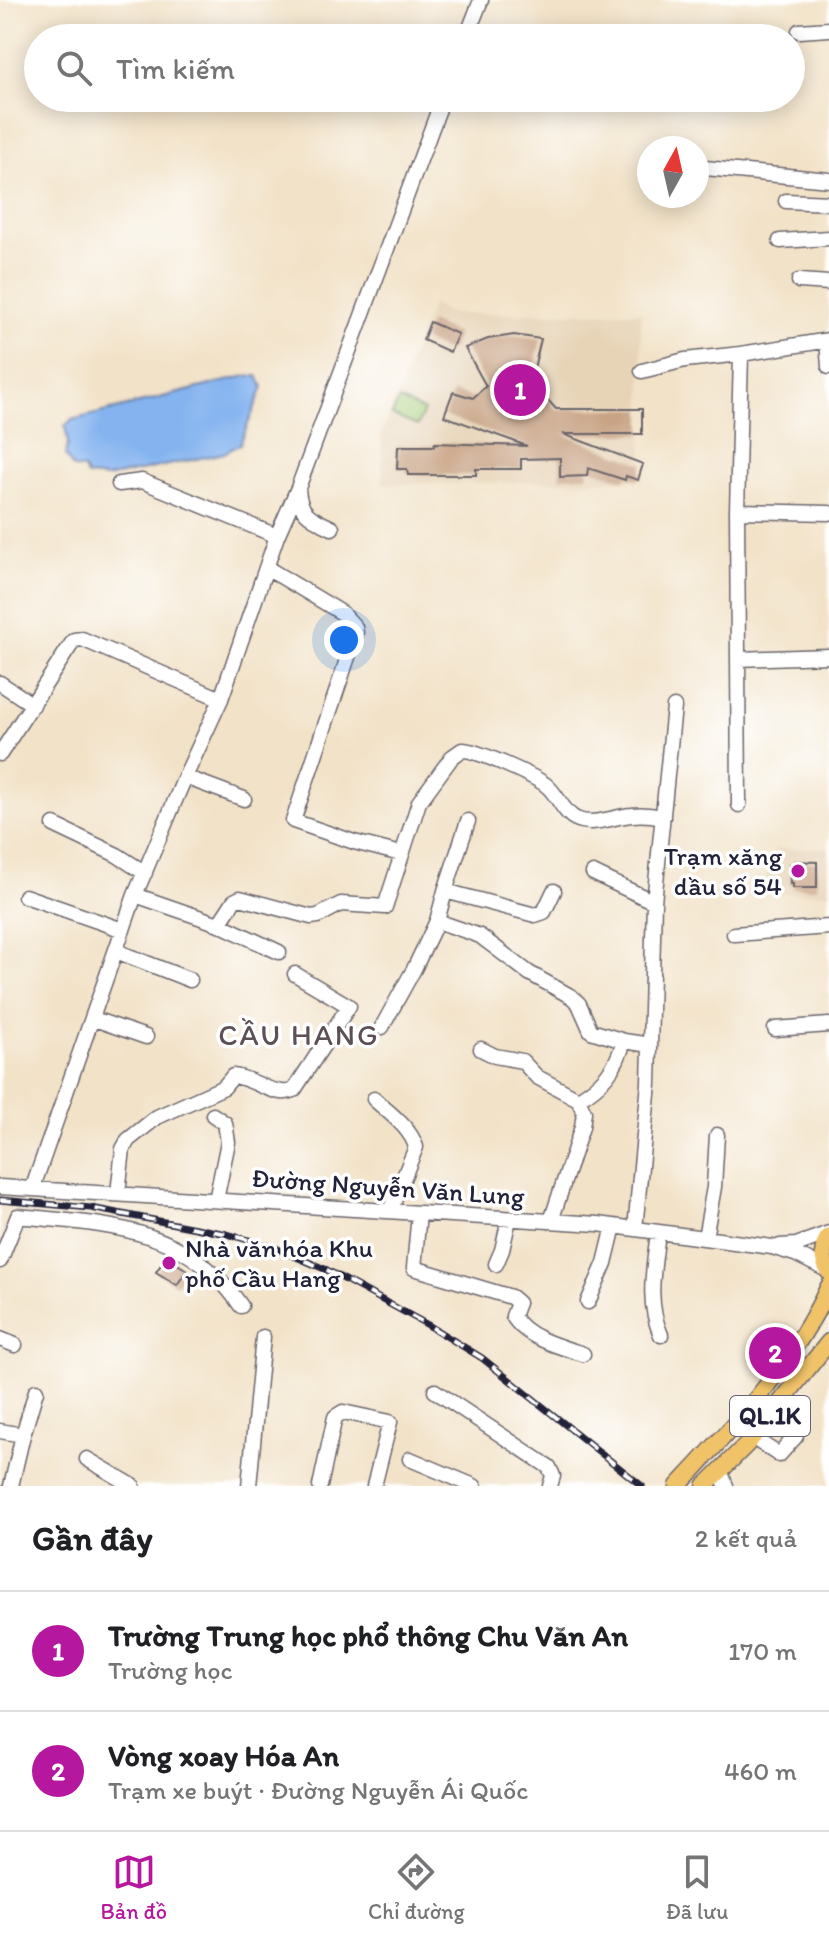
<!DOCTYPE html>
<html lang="vi">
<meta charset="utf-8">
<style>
:root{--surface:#fff;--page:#f6f6f6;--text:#202124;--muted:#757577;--line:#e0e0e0;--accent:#b5179e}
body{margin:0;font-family:Itim,sans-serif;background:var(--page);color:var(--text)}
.compass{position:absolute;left:637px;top:136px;width:72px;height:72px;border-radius:50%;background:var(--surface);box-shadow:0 4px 20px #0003;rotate:8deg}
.you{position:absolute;left:344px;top:640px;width:28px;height:28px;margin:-20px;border:6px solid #fff;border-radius:50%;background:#1a73e8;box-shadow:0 0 0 12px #1a73e833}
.badge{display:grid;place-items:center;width:52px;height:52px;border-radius:50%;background:var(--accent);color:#fff;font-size:26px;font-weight:700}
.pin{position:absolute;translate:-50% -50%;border:4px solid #fff;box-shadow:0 2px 8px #0006}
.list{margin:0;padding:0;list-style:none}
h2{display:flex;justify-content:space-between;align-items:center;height:104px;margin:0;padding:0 32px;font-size:34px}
h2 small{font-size:26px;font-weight:400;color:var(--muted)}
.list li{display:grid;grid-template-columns:52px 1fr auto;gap:24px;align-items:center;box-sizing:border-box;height:120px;padding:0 32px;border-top:2px solid var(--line)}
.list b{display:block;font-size:30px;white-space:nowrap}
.list p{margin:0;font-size:26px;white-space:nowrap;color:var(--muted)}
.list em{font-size:26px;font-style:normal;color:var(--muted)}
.icon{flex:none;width:44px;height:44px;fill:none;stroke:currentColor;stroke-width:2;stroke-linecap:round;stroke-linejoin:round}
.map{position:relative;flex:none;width:829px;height:1486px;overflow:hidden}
.search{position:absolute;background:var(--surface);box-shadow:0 4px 20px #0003;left:24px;right:24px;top:24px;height:88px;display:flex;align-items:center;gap:20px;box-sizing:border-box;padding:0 28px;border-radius:44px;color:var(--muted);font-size:30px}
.sheet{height:344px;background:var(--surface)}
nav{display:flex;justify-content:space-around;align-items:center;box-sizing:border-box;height:112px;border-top:2px solid var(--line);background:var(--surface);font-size:22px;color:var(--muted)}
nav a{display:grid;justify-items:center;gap:4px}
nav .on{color:var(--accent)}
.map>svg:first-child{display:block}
.built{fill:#e7d4b7}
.green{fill:#a7ce79;stroke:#64785a;stroke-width:2}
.water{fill:#84b3ef;stroke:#536a95;stroke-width:2}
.building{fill:#c8a384}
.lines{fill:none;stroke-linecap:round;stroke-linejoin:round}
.minor-casing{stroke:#6b656c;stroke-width:17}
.major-casing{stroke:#6b656c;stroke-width:19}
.minor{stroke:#fff;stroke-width:14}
.major{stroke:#f0c369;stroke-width:16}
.rail-casing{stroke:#22223b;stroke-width:7}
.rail{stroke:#fff;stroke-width:4;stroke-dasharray:12;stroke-linecap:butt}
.poi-dot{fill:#b5179e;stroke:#fff;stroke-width:3}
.labels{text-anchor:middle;stroke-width:7;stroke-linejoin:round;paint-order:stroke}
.shield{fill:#fff;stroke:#646476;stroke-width:2}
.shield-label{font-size:24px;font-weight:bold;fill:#22223b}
.poi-label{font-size:26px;fill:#22223b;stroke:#fff;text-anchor:end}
.street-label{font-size:26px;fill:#22223b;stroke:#fff}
.quarter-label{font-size:30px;letter-spacing:2px;fill:#5c4f55;stroke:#fff}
</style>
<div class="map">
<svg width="829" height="1486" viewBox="0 0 829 1486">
<rect width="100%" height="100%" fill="#fff"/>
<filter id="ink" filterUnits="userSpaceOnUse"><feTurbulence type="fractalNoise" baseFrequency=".0125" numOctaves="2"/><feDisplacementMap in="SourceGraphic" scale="16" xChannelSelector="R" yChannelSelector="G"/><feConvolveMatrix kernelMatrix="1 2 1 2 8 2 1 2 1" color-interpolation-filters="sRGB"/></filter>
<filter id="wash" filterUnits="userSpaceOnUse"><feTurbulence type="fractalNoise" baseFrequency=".006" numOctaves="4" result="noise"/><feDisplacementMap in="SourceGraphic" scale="32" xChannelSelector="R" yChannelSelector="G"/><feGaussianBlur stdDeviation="1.8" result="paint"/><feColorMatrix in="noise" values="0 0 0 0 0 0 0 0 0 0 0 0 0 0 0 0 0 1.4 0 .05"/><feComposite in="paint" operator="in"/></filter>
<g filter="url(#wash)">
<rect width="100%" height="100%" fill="#f2e2c7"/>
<path class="built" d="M432,304L452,314L641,312L643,480L383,484L381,435Z
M829,848V893L761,894L775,849Z"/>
<path class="green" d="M399,400L424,411L417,426L392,415Z"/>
<path class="water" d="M246,376H258L263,387L240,444L224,453L107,478L87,476L84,469L73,468L65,455L68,444L65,426L72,420Z"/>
<g id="blocks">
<path class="building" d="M430,322L458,334L450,352L423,340Z
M514,335L541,339L529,389L547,399L556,409H642V434H563L643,464L638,480L626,476L625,480L588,468L587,476L560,477V458L521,459V469H476V475H408L407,469H397L398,446H434L435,443L527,446L444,416L453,392L473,398L486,386L465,348L488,339Z
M794,861L817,862V888H793V884H790V864H794Z
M166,1257L187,1270L177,1285L156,1272Z"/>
</g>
</g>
<g filter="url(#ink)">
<use href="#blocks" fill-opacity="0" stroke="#6b656c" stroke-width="2"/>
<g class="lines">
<g class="minor-casing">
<path id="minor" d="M799,31L829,29
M466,38L481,0
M705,168L829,180
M786,201L829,203
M780,241L829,238
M799,281L829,283
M827,340L829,367
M642,371L685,360L741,354
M119,484L142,481L277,536
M298,488C299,514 311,518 332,528
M737,511L829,513
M267,568L342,613L355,627L356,633L293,821L354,842L401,854
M738,659L829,656
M0,683L33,705
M0,754L74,640L82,639L221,699
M185,777L244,799
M739,805L737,511L741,354L829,340
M54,825L117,855L145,873
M593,873L654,902
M445,891L468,821
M554,891L544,912L535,915L445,891L437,921L480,936L529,973L572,997L579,1004L591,1031L624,1041L650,1045
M135,895L219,924L234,901L240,898L311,917L318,916L341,904L385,907L419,802L452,757L462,750C475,749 537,777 547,786C558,795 563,813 576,819C592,827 615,816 632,815C642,814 653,815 663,817
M25,896L123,930
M219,924L279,952
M734,934L829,927
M116,951L190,980
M94,1019L146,1037
M382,1027L414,969L437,921
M775,1029L829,1025
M481,1049L495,1056L522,1061L537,1077L578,1099L584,1112L582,1127L551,1221
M374,1099C389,1113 410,1127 416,1147L390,1211
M578,1099C602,1085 616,1069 624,1041
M213,1115L225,1123L228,1142L216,1200
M0,1187L598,1224L772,1247L795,1254L827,1270
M33,1187L135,895L185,777L221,699L277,536L298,488L443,98
M118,1193L123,1149L128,1140L157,1117L224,1087L233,1076C252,1077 276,1099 294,1090L349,1006L295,974
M419,1213L414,1268L511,1297L518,1303L513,1316C525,1338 561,1347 583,1354
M635,1229L649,1083L654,902L674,707
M658,1232C654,1268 646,1301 661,1335
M705,1238L714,1187L717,1135
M780,1246L796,1245L829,1233
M0,1261L18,1216C106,1225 186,1225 241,1306
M496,1264L502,1250L509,1219
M588,1302L605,1263L614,1226
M0,1339L15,1345
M435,1391L549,1467L553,1476L550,1486
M0,1431L23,1435L36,1391
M752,1437L779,1455L796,1436
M87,1459L133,1486
M410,1459L474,1486
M720,1470L726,1486
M11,1486L23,1435
M249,1486L263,1337
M320,1486L335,1417L343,1412L390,1422L374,1486"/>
</g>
<g class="major-casing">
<path id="major" d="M829,1236C821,1248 822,1260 829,1272
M678,1486C735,1425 794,1363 829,1286
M705,1486L747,1444L829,1342"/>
</g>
<use href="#minor" class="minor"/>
<use href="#major" class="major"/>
<g class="rail-casing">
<path id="rail" d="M0,1200L91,1208L227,1234L273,1247L327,1270L428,1325L482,1358L642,1486"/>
</g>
<use href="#rail" class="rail"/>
</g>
</g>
<g class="poi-dot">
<circle cx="798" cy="871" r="8"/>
<circle cx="169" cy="1263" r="8"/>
</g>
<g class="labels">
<rect class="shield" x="730" y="1396" width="80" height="40" rx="6"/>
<g class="shield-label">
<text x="770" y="1424">QL.1K</text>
</g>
<g class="poi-label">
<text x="782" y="865">Trạm xăng<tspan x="782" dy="30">dầu số 54</tspan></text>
<text x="185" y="1257" text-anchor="start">Nhà văn hóa Khu<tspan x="185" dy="30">phố Cầu Hang</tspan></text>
</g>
<g class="street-label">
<text transform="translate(388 1187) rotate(4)" y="9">Đường Nguyễn Văn Lung</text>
</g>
<g class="quarter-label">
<text x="299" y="1045">CẦU HANG</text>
</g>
</g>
</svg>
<svg class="compass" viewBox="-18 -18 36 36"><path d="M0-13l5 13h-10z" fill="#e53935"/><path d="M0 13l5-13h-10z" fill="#757577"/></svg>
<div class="you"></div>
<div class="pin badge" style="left:520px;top:390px">1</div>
<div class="pin badge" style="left:775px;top:1353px">2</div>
<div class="search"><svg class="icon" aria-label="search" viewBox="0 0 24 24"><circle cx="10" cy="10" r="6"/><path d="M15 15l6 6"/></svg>Tìm kiếm</div>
</div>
<section class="sheet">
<h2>Gần đây<small>2 kết quả</small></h2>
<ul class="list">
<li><span class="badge">1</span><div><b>Trường Trung học phổ thông Chu Văn An</b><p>Trường học</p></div><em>170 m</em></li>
<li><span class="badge">2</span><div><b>Vòng xoay Hóa An</b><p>Trạm xe buýt · Đường Nguyễn Ái Quốc</p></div><em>460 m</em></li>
</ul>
</section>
<nav>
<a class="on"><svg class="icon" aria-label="map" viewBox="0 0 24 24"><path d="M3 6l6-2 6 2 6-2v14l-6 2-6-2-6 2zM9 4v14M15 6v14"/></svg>Bản đồ</a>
<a><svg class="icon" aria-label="directions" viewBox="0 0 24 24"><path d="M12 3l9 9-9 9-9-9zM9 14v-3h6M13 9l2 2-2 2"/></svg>Chỉ đường</a>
<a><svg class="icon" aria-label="saved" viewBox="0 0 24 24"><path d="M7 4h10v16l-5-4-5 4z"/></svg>Đã lưu</a>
</nav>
